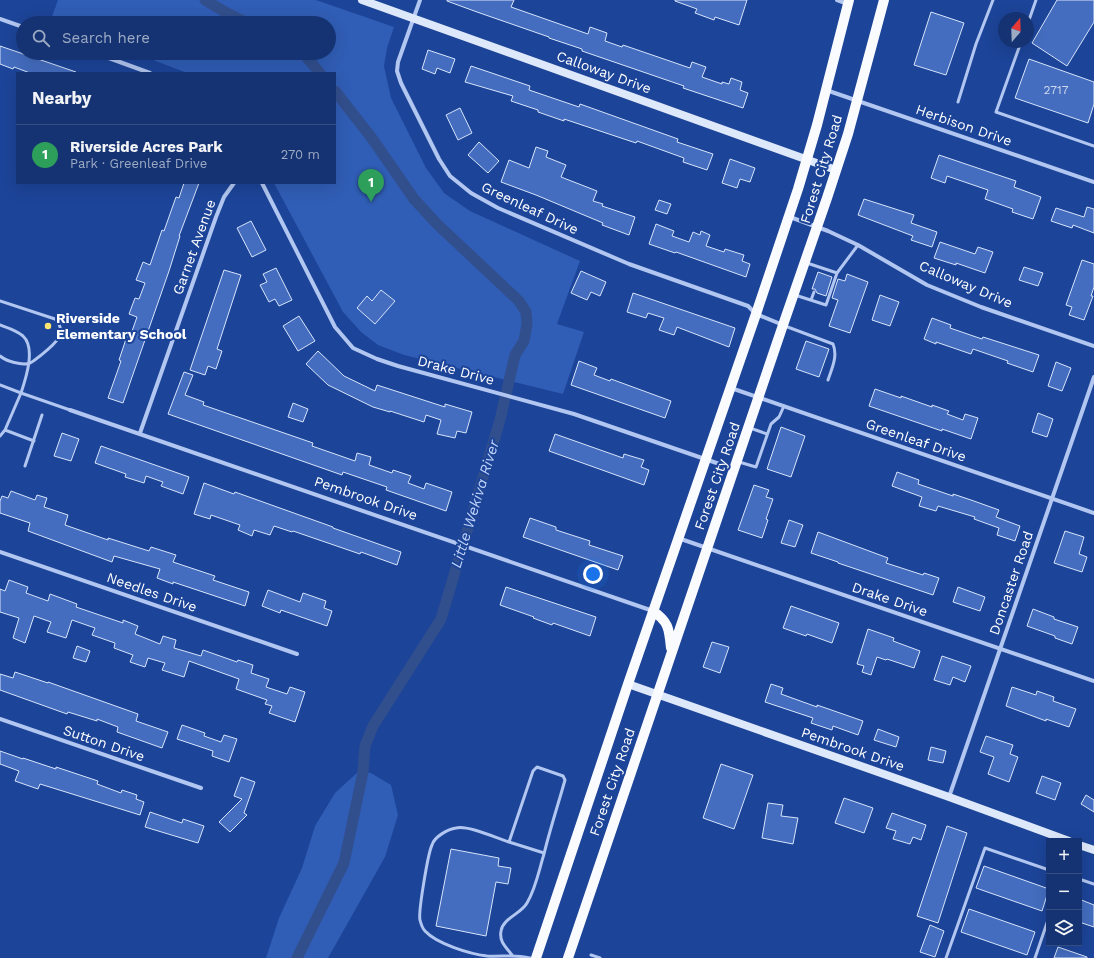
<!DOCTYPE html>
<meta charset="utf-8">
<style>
:root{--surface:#153372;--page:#1e3b77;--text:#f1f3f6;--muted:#9daac4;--line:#344e84;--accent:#8abfa5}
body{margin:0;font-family:"Work Sans",sans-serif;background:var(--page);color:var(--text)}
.controls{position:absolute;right:12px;bottom:12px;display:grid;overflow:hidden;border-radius:0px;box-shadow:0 4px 16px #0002}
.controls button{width:36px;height:36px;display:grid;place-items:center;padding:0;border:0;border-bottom:1px solid var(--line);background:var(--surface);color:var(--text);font:20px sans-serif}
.compass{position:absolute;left:998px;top:12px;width:36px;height:36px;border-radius:50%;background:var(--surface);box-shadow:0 4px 16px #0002;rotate:19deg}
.you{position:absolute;left:593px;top:574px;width:14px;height:14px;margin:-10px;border:3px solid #fff;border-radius:50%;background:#1a73e8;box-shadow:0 0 0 6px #1a73e833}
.badge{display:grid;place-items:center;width:26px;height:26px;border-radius:50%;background:var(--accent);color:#fff;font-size:13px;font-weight:700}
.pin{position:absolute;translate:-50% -33px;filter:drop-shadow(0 1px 2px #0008)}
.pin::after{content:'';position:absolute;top:21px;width:14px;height:12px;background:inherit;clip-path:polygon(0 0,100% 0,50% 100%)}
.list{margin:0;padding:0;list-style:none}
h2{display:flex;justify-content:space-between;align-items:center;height:52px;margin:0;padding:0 16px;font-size:17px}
h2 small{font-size:13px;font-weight:400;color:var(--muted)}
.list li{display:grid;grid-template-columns:26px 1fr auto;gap:12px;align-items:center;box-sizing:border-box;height:60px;padding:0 16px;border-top:1px solid var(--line)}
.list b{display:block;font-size:15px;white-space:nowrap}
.list p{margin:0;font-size:13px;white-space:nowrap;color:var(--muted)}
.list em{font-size:13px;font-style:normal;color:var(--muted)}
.icon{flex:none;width:22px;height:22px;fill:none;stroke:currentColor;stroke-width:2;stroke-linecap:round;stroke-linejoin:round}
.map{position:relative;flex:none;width:1094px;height:958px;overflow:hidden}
.search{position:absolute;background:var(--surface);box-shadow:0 4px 16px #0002;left:16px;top:16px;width:320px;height:44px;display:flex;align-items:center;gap:10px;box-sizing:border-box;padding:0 14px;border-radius:22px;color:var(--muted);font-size:15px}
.panel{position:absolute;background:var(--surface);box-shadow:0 4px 16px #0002;left:16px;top:72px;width:320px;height:112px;border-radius:0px}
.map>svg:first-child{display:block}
.green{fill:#305db5}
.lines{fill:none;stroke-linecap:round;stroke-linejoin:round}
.canal{stroke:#324f8d;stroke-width:11}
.building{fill:#446dbf;stroke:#d7e4fb}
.lane{stroke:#b1c6f0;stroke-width:3}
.street{stroke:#b1c6f0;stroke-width:4}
.secondary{stroke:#dee8fb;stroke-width:8}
.primary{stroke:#fafbff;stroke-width:10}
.poi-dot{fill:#ffe670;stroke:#1c4498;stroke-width:1.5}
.labels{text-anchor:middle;stroke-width:4;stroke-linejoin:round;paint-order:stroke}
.number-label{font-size:12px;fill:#d0daef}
.street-label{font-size:14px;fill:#fff;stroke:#1c4498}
.poi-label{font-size:14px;font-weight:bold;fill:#fff;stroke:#1c4498;text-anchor:start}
.water-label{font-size:15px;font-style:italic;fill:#bdd1f7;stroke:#1c4498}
</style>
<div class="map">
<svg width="1094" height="958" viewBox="0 0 1094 958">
<rect width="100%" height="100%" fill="#1c4498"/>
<path class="green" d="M58,0H316L394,27L387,48L384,66L391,98L426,168L444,193L470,211L580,261L557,324L584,332L563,394L404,355L378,345L361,332L343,312L274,183H335V73H187L135,53H329V23H53L50,22Z
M359,771L371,773L391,785L398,815L385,857L328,958H266L279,918L302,868L315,826L335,793Z"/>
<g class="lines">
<path class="canal" d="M205,0L227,13L247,23
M303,53L320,73
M297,958L344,863L363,772L365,746L373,726L441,619L500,420L515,355L524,341L527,324L526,312L519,301L437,224L414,199L371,137L335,91"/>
</g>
<path class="building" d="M447,0H514L511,7L588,34L590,27L607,33L605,41L622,47L623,45L690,68L692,62L706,67L702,77L722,84V82L729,84L731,78L742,82L740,90L748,93L743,108L683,88L684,86L582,51V49L549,38V37L477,12L447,1Z
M675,0H747L739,25L715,17L714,20L695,13L697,9L675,1Z
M1057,0H1094V22L1067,66L1032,43Z
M931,12L964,23L946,75L914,65Z
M0,46L76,72L75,73H30L14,67L13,69L0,64Z
M428,50L455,59L450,73L437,68L435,74L422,69Z
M1029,59L1094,82V104L1088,123L1015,98Z
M471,66L530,86L529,90L579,107L580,104L678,139L677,142L713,154L707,170L683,162L684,158L637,141L636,143L564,119V121L538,112V110L511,101L513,96L465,82Z
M460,108L472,133L458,140L446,115Z
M479,142L499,161L488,173L468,155Z
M536,147L548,151L546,157L566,165L561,177L597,191L593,201L603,204L602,206L635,217L629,235L602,225L603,223L536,195L501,182L509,160L529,168Z
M939,155L1016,181L1014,187L1041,197L1033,219L1012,212L1013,209L985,199L988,190L947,176L945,183L931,178Z
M730,159L755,168L750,182L740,179L737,188L722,183Z
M184,183H199L179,236H180L169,271L123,403L108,398L121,361L119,360L128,333L131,334L137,317L129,314L135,298L139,299L145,283L136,280L143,262L150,265L162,230L164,231L176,197L179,198Z
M864,199L914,215L911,223L937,232L932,247L911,240L913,236L858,215Z
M659,200L671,204L667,214L655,210Z
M1087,207L1094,209V233L1073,225L1072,228L1051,221L1056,208L1084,217Z
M251,221L266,250L252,257L237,228Z
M656,224L674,231L672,236L689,242L693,232L700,235L701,231L710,235L706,246L724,252L725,249L744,255L742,261L750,264L746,277L676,252L675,253L649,244Z
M940,242L975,254L978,247L993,252L985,273L956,263V265L934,258Z
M1082,260L1094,264V287L1091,296H1093L1084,320L1069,315L1072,307L1066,305Z
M1024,267L1043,273L1038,286L1019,280Z
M276,268L292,300L279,306L275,299L269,302L260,285L267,282L263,274Z
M224,270L241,275L217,349L222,351L216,369L208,366L205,375L190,370Z
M581,271L606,282L600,296L591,292L587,300L571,293Z
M818,272L832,277L826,296L817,293L815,289H812Z
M847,274L868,282L850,333L829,326L838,300L832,298L838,279L845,281Z
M381,290L395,301L375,324L357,308L367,296L372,301Z
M633,293L735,328L729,347L677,327L674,335L659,330L664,318L648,313L646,318L627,312Z
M880,295L899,302L890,326L872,320Z
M299,316L315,341L298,351L283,326Z
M932,318L951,325L950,328L982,339L983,337L1039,355L1033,372L1007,363L1008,361L973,349L971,354L936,342V344L924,339Z
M806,341L829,349L819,377L796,369Z
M318,351L344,376L375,391L377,385L445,407V404L472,412L466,433L457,431L455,438L437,434L441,420L426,415L424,422L390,411V412L373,407L328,385L306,364Z
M579,361L597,368L594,375L610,381L611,379L671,401L665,418L571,385Z
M1056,362L1071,368L1062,391L1048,386Z
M184,372L193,375L185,395L204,402L203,405L313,443L312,446L355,461L357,453L371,457L369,465L392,473L393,470L411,476L408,483L424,489L426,483L452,492L446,511L386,490L387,487L343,472L342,475L168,414Z
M875,389L901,398V396L932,407V405L949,411L947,414L963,420L965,414L978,418L971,439L942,429V431L869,406Z
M293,403L308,409L303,422L288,417Z
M1038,413L1053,419L1047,437L1032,432Z
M781,427L805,436L791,477L767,469Z
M62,433L79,439L71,461L54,456Z
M555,434L623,458L624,454L644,460L641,467L649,470L644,485L549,451Z
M101,446L189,477L183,494L161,486L163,482L146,476L144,483L125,477L126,474L95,463Z
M897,472L919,480L918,484L953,496V494L971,500L999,510L996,517L1020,526L1015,541L997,535L999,528L974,519L975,517L938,506L936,511L919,506L922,497L892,486Z
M204,483L234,494L235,492L333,527V528L401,552L397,565L361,552L360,554L293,531L292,532L274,526L270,535L254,530L252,536L238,530L240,525L211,515L210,519L194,514Z
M754,485L769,490L766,497L773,499L766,519L768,520L762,538L738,530Z
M11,491L35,500L37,495L47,498L44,507L68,515L65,525L108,540V538L149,551L151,547L176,555L173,562L215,576L213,580L249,592L245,606L173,582V584L157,578L160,569L114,556L112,562L28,531L30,523L0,513V501L2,496L8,498Z
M530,518L556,527V530L590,541L589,545L623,556L618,570L523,537Z
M789,520L803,525L795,547L781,543Z
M1065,531L1084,537L1079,554L1087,557L1082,572L1054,563Z
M818,532L888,558L886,563L923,575L924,573L939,578L933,595L838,563V562L811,553Z
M9,580L28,587L26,593L48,601L50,594L77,604L76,607L123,623V620L138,626L135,634L160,644L163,636L176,640L174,648L201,656L203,650L237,662L238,660L253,665L251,673L269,679L266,687L287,694L290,687L305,692L295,722L269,713L272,706L265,704L267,700L236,689L239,679L189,661L184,677L162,670L165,663L148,658L145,667L130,662L133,655L114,648L115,643L92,635L95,628L72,620L66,638L47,632L51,622L34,616L25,643L13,638L19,618L0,612V589L5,591Z
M506,587L596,617L590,636L553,623L552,625L533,618L534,617L500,605Z
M958,587L985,597L980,611L953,602Z
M268,590L300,602L303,593L326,601L324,608L332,611L327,626L281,610L280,613L262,606Z
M791,606L839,623L832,643L807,634L806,636L783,628Z
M1033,609L1054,617V619L1078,627L1072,644L1055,638V636L1027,626Z
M868,629L894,638L893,641L920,651L914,668L887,659L886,660L877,657L871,675L862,672L864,666L857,664Z
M712,642L729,647L720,673L703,667Z
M77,646L90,651L86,662L73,658Z
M942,656L971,666L965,682L953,677L950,685L934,680Z
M15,672L48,683V682L138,714L136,721L168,732L162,748L117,732L118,727L97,719V721L68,712L67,714L0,690V674L13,678Z
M771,684L783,688L781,694L817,707V705L863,721L858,735L833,726L832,730L811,723L813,718L765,702Z
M1012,687L1036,695L1037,691L1054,697L1053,701L1076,709L1069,727L1046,719V721L1006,706Z
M182,725L205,733L204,736L221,742L224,735L237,739L229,762L212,756L213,751L177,739Z
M878,729L899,737L896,747L874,740Z
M986,736L1013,745L1010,754L1018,757L1009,782L988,774L994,757L980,752Z
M931,747L946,751L943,763L928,760Z
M0,751L23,759V758L56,769V767L98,781L97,784L121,793L122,790L137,795L136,799L144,802L140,815L40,784L38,789L15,781L19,771L0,764Z
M721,764L753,775L734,829L703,818Z
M1042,776L1061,783L1055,800L1036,793Z
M241,777L255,782L244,813L247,815L230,832L219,822L242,799L234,796Z
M1086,795L1094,800V812L1081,804Z
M844,798L873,808L864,833L835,823Z
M768,803L783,805L781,816L798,818L793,844L762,838Z
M150,812L182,823L183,819L204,826L198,843L145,827Z
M892,813L926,825L921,840L913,837L910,844L893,839L896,831L886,828Z
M947,826L967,833L938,923L917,916Z
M451,849L499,858L498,866L511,868L508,884L496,882L486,936L436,926Z
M984,866L1049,889L1042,911L976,888Z
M1079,899L1094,905V927L1079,922Z
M969,909L1035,932L1027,955L961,932Z
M930,925L944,931L935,957L920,952Z
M1058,947L1087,957V958H1054Z"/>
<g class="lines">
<path class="lane" d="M1028,23L1036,0
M1021,42L996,112L1094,146
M958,102L976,44L993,0
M837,273L858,245
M795,295L826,305L837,273L807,263
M811,300L814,292
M0,301L55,319C70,334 51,347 40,356C37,358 33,362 30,363C22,366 6,361 0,356
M0,325C8,328 16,330 23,336C36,348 26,378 21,393L70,410
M785,326L833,344C838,356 832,368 828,380
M0,385L21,393L5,430L0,436
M750,428L767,434
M5,430L34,441
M739,462L756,467L771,424L779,417L784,406
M25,466L42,415
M509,842L544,853
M1079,879L1094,884
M512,955C506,947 499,942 501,931C503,918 521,914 527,903C536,888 539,870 544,854C550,829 558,805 565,780L563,776L537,767L533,771L509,842C496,838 468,825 456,828C448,829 434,837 432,845C428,853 418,913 420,920C421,924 423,929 425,931C437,944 470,954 487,956C502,957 515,954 530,958
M591,955L600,958
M946,958L985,848L1049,870
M1035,958L1049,917"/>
<path class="street" d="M420,0L398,62L397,71L401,83L439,159L450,176L471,193L498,208L629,264L748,306L756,314L783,325
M837,0L848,4
M0,19L23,27
M95,53L150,73
M826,90L1094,182
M262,183L335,327L353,348L377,359L398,366L574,414L734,469
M790,217L828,231L858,245L927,285L981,307L1094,346
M731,388L1094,513
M70,410L653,611
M140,433L216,217L224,197L234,183
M678,538L1094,681
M0,552L297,654
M0,719L201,788
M949,797L1094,377"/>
<path class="secondary" d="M362,0L836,170
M628,684L949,797L1069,841
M1079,845L1094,850"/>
<path class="primary" d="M653,611C669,622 669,629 671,648
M536,958L628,684L756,314L798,189L817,125L849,0
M568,958L783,325L827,198L848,134L884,0"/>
</g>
<circle class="poi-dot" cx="48" cy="326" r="4"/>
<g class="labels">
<g class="number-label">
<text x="1056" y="94">2717</text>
</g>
<g class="street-label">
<text transform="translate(604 72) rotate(20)" y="5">Calloway Drive</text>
<text transform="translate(964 125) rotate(19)" y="5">Herbison Drive</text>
<text transform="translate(821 169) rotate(-73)" y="5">Forest City Road</text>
<text transform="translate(530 208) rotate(25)" y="5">Greenleaf Drive</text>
<text transform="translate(194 247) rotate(-70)" y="5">Garnet Avenue</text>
<text transform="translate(966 284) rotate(23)" y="5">Calloway Drive</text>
<text transform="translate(456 370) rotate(15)" y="5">Drake Drive</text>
<text transform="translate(916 440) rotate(19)" y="5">Greenleaf Drive</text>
<text transform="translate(717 476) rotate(-71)" y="5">Forest City Road</text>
<text transform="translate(366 498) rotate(19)" y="5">Pembrook Drive</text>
<text transform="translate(1011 583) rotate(-71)" y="5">Doncaster Road</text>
<text transform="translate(152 592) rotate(19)" y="5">Needles Drive</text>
<text transform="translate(890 599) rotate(19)" y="5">Drake Drive</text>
<text transform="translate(104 743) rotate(19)" y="5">Sutton Drive</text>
<text transform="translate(853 749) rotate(19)" y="5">Pembrook Drive</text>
<text transform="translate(612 782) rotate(-71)" y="5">Forest City Road</text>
</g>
<g class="poi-label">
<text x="56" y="323">Riverside<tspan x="56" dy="16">Elementary School</tspan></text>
</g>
<g class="water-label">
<text transform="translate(475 504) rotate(-73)" y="5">Little Wekiva River</text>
</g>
</g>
</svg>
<div class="controls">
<button>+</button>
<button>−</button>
<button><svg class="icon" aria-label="layers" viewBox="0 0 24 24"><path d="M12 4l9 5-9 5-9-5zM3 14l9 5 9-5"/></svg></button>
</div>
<svg class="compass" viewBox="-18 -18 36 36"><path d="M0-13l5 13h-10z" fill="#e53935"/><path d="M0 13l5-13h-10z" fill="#9daac4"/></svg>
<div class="you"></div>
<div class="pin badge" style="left:371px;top:202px;background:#2e9e5b">1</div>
<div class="search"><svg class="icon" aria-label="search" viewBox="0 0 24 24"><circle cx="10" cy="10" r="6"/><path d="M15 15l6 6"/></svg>Search here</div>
<section class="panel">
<h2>Nearby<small></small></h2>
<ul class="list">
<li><span class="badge" style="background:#2e9e5b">1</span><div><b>Riverside Acres Park</b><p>Park · Greenleaf Drive</p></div><em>270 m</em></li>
</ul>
</section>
</div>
